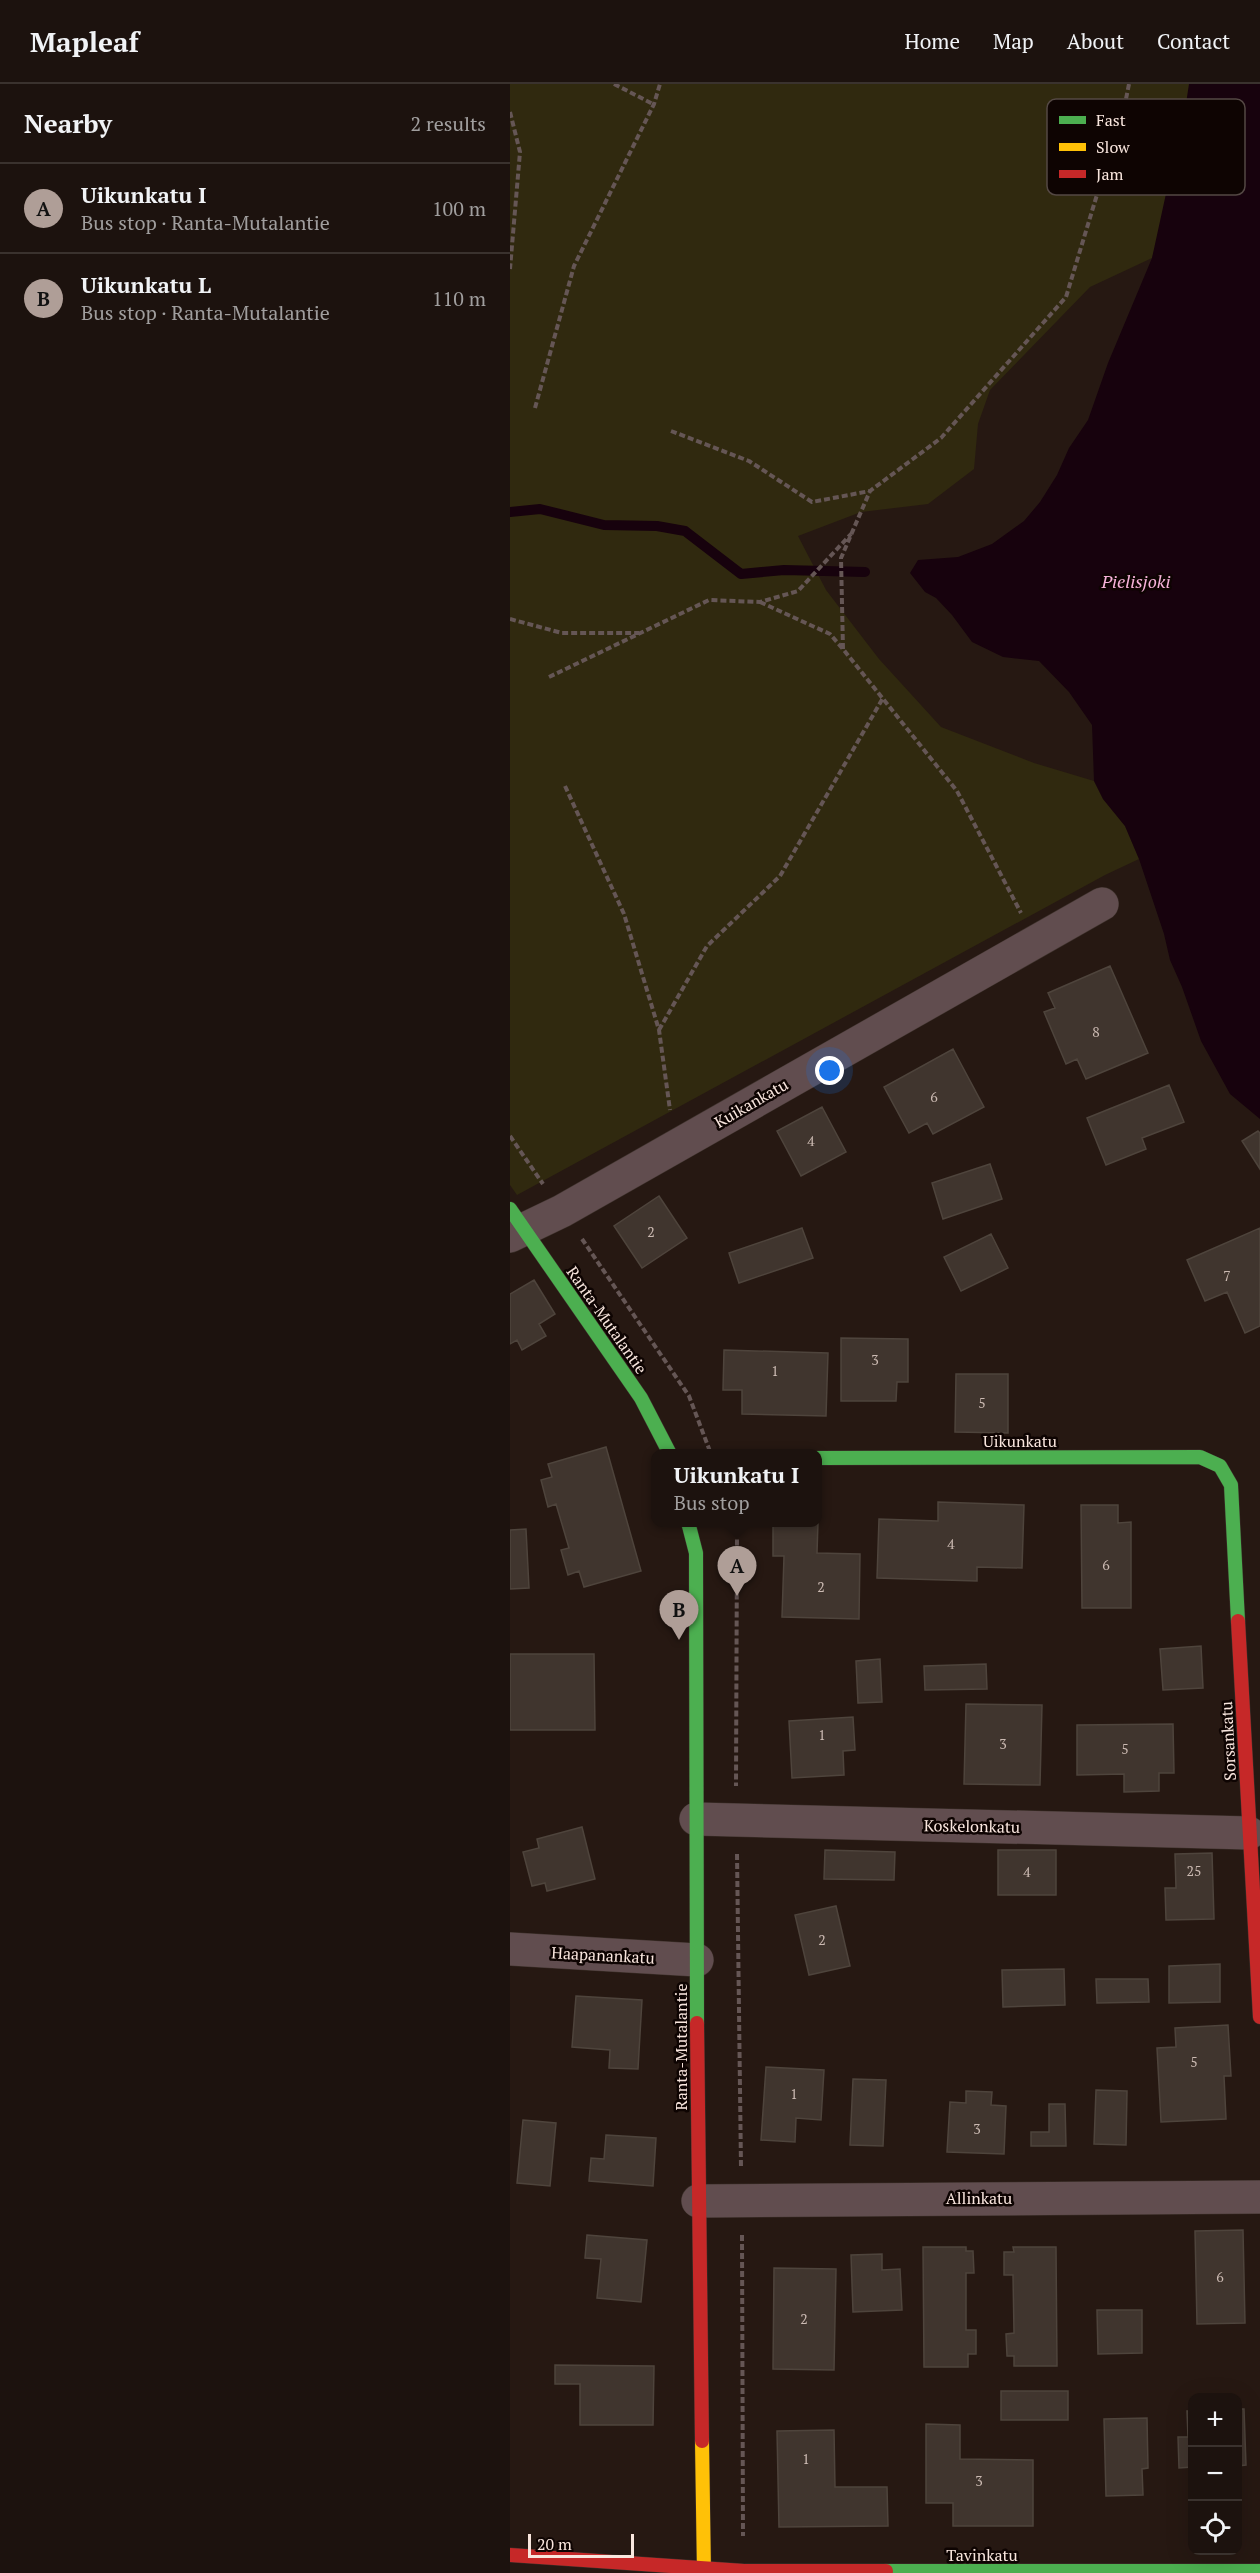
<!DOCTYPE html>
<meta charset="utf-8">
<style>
:root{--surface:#1c120e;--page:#29201c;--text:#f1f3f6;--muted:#a09e9e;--line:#3a322e;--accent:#af9e97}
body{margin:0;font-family:"PT Serif",serif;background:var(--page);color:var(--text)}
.controls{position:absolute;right:18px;bottom:18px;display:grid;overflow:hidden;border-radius:12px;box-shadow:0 6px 24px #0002}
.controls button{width:54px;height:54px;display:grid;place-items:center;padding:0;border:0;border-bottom:2px solid var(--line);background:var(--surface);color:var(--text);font:30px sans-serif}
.scale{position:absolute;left:18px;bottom:15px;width:106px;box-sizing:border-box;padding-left:6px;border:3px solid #f9e6de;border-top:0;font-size:16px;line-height:21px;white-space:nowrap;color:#f9e6de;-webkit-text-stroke:4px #0e0402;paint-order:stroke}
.you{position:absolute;left:320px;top:987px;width:21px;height:21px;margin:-15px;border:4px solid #fff;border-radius:50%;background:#1a73e8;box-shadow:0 0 0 9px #1a73e833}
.badge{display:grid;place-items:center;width:39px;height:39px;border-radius:50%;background:var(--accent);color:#111;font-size:20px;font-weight:700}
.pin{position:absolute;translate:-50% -50px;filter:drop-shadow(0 2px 3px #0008)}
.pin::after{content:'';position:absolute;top:32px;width:21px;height:18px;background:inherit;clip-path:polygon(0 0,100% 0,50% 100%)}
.popup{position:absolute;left:141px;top:1365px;width:171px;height:78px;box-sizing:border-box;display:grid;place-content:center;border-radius:12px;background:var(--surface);filter:drop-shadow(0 2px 4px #0005);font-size:20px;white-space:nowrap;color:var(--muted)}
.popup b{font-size:22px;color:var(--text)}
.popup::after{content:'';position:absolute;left:50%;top:100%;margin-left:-12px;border:12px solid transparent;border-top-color:var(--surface)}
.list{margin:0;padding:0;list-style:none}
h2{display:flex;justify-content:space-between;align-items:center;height:78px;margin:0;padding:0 24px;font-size:26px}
h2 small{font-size:20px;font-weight:400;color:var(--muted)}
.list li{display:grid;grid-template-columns:39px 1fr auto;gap:18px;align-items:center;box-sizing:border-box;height:90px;padding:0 24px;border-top:2px solid var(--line)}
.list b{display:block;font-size:22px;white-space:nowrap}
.list p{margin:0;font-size:20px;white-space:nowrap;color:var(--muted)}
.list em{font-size:20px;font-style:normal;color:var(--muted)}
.icon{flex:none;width:33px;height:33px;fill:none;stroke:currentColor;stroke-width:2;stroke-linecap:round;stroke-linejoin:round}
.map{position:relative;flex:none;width:750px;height:2489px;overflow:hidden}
header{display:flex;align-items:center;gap:36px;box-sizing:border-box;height:84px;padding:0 30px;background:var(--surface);border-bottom:2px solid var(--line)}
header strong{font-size:28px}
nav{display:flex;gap:33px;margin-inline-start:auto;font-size:21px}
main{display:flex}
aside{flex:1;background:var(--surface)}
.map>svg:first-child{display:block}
.green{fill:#30290f}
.water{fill:#17020d}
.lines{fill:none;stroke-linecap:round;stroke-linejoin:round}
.stream{stroke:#17020d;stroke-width:10}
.building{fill:#40352e;stroke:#4e443c;stroke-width:1.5}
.street-casing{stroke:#3e322c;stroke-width:34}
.fast-casing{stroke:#3e322c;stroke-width:15}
.slow-casing{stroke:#3e322c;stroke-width:15}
.jam-casing{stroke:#3e322c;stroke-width:15}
.path{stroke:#655655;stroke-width:4;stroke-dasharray:6 3;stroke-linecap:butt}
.street{stroke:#614d4f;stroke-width:33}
.fast{stroke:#4caf50;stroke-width:14}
.slow{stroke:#ffc107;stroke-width:14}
.jam{stroke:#c62828;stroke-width:14}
.labels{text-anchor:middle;stroke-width:5;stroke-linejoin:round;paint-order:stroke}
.number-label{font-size:14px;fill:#cbbab2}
.street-label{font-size:16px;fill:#f9e6de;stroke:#0e0402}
.water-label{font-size:18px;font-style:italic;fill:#f6b2d9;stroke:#0e0402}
.key{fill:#0e0402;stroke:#544844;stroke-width:1.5}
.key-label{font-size:16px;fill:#f9e6de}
</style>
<header>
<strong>Mapleaf</strong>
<nav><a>Home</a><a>Map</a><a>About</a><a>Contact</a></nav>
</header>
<main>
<aside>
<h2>Nearby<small>2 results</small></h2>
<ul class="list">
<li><span class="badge">A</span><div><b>Uikunkatu I</b><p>Bus stop · Ranta-Mutalantie</p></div><em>100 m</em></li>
<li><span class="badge">B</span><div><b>Uikunkatu L</b><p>Bus stop · Ranta-Mutalantie</p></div><em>110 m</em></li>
</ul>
</aside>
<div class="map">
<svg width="750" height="2489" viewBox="0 0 750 2489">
<rect width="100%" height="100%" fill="#261812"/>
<path class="green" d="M0,0H694L642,174L580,203L480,306L468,340L464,385L418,420L351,428L288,452L316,506L369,575L431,643L524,679L584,697L593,715L615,742L629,775L595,791L7,1111L0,1101Z"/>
<path class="water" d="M679,0H750V1035L720,1010L691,957L672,903L660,876L654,850L629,775L615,742L593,715L584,697L582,641L559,608L529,577L493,573L462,558L442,531L426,514L415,508L400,489L408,476L448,473L482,460L514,437L530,418L547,391L559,364L578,336L598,279L642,174L662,82L665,54L675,26Z"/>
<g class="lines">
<path class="stream" d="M0,428L30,425L94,441L147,442L175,447L231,490L274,486L355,488"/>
</g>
<path class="building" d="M600,882L638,969L576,995L567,975L556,980L534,928L545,924L538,909Z
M443,965L474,1023L423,1050L417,1039L399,1049L374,1003Z
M659,1001L674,1038L632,1054L636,1065L596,1081L577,1034Z
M312,1023L336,1068L291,1092L267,1047Z
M748,1047L750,1049V1085L732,1057Z
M480,1080L492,1115L433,1135L422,1099Z
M149,1112L177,1154L132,1184L104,1142Z
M292,1144L303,1174L229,1199L219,1169Z
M750,1144V1242L735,1249L717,1208L695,1217L677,1176Z
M481,1150L498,1184L451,1207L434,1173Z
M24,1196L45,1230L29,1240L36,1252L12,1266L7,1256L0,1260V1210Z
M331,1254L398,1255V1298H387L386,1317H331Z
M214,1266L318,1269L316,1332L232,1330V1306H213Z
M446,1290H498V1349L445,1348Z
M96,1363L131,1487L74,1503L69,1487L58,1491L51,1466L59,1464L46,1420L38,1423L31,1396L42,1393L38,1380Z
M428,1418L514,1421L512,1484L467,1483V1497L367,1494L369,1435L428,1437Z
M571,1421H608V1439L621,1438V1524H572Z
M263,1438H308L307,1469L350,1470L349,1535L272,1533L274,1472H263Z
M16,1445L19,1504L0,1505V1446Z
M691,1562L693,1604L653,1606L650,1565Z
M0,1570H84L85,1646H0Z
M370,1575L372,1618L348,1619L346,1577Z
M476,1580L477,1605L415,1606L414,1582Z
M456,1620L532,1621L530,1701L454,1700Z
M343,1633L345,1666L333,1667L334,1691L282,1694L279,1637Z
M663,1640L664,1689H649V1707L614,1708V1690L567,1691V1641Z
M72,1743L85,1795L37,1807L35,1799L22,1802L13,1768L29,1764L27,1755Z
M315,1766L385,1768L384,1796L314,1795Z
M488,1766H546V1811H488Z
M702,1769L704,1835L656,1836L655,1804H666L665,1770Z
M326,1822L340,1882L299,1891L285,1831Z
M710,1880V1918L659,1919V1882Z
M554,1885L555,1921L493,1923L492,1886Z
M586,1895H638L639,1918L587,1919Z
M66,1912L132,1916L128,1985L99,1984L100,1966L62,1963Z
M718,1941L721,1992H714L716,2035L651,2038L647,1964L666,1963L665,1944Z
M256,1983L314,1986L311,2036L286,2034L285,2058L251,2056Z
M343,1995L376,1996L373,2062L340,2061Z
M586,2006L617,2007L616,2061L584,2060Z
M456,2007L482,2008L481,2021L496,2022L494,2070L437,2068L440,2018L456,2019Z
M539,2020H555L556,2062H521V2048H539Z
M13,2036L46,2039L40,2102L7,2099Z
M96,2051L146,2054L143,2102L79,2097L81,2074L94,2075Z
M733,2146L735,2239L687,2240L685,2147Z
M77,2151L137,2156L131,2218L87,2214L91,2175L75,2174Z
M413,2163H456V2167H463L464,2189H456V2246H466V2270H458V2283H414Z
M503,2163H546L547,2282H504V2272H497L496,2250L504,2249L503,2191H494V2168H504Z
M372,2170V2186L390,2185L392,2226L343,2228L341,2171Z
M264,2184L326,2185L324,2286L263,2285Z
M587,2226H632V2269L588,2270Z
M45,2281L144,2282L143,2341H70V2300H45Z
M491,2307H558V2336H491Z
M728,2325H734L736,2381L728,2382Z
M677,2327H682V2383L669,2384L668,2353H678Z
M637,2334L638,2384L632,2385L633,2411L596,2412L594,2335Z
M416,2340L450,2341V2375L523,2376V2442H443V2419H416Z
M324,2346L325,2403H377L378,2442L269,2443L267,2347Z"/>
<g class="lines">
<g class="street-casing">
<path id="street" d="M0,1152L52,1127L592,820
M186,1735L739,1749
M0,1865L187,1876
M188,2117L750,2113"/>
</g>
<g class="fast-casing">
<path id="fast" d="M0,1125L131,1314L160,1370
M308,1374L690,1373L710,1382L721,1401L728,1537
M178,1438L186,1469L187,1939
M376,2487H750"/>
</g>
<g class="slow-casing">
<path id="slow" d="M192,2357L194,2489"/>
</g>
<g class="jam-casing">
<path id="jam" d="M728,1537L750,1933
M187,1939L192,2357
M0,2471L234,2487H376"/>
</g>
<path class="path" d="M104,0L143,20
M0,28L10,68L0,185
M25,324L64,182L144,20L150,0
M161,347L239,377L302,418L360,407L431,354L556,213L616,15L619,0
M250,518L320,550L333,565L447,707L511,829
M0,535L52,549H129
M333,565L331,474L360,407
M39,593L199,516L250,518L288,507L341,450
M55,702L114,830L149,946L160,1026
M149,946L197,862L270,792L373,614
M0,1052L33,1100
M72,1155L179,1312L201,1370
M223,1438L227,1451L226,1702
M227,1770L231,2083
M232,2151L233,2452"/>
<use href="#street" class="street"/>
<use href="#fast" class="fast"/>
<use href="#slow" class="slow"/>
<use href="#jam" class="jam"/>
</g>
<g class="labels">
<g class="number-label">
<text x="586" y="953">8</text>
<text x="424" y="1018">6</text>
<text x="301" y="1062">4</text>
<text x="141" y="1153">2</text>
<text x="717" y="1197">7</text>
<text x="365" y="1281">3</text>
<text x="265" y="1292">1</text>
<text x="472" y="1324">5</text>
<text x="441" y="1465">4</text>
<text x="596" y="1486">6</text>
<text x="311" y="1508">2</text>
<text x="312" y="1656">1</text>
<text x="493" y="1665">3</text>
<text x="615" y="1670">5</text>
<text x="684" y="1792">25</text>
<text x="517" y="1793">4</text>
<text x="312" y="1861">2</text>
<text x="684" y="1983">5</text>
<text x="284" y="2015">1</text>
<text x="467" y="2050">3</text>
<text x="710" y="2198">6</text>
<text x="294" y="2240">2</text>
<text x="296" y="2380">1</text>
<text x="469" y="2402">3</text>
</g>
<g class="street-label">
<text transform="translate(241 1019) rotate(-30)" y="6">Kuikankatu</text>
<text transform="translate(97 1236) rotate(55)" y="6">Ranta-Mutalantie</text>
<text x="510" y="1363">Uikunkatu</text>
<text transform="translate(718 1657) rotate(-93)" y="6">Sorsankatu</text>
<text transform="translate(462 1742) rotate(1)" y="6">Koskelonkatu</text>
<text transform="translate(93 1871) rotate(3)" y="6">Haapanankatu</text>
<text transform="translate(171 1963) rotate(-90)" y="6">Ranta-Mutalantie</text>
<text x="469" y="2120">Allinkatu</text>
<text x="472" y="2477">Tavinkatu</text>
</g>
<g class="water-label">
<text x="626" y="504">Pielisjoki</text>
</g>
</g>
<rect x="537" y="15" width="198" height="96" rx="9" class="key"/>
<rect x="549" y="32" width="27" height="8" fill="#4caf50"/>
<rect x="549" y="59" width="27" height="8" fill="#ffc107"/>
<rect x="549" y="86" width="27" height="8" fill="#c62828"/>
<g class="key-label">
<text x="586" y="42">Fast</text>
<text x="586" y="69">Slow</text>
<text x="586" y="96">Jam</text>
</g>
</svg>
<div class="controls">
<button>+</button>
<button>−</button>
<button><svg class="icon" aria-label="locate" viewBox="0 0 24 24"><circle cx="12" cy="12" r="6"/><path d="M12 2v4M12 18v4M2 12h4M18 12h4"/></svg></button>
</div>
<div class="scale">20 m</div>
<div class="you"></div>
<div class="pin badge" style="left:227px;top:1512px">A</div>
<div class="popup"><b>Uikunkatu I</b>Bus stop</div>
<div class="pin badge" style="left:169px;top:1556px">B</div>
</div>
</main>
